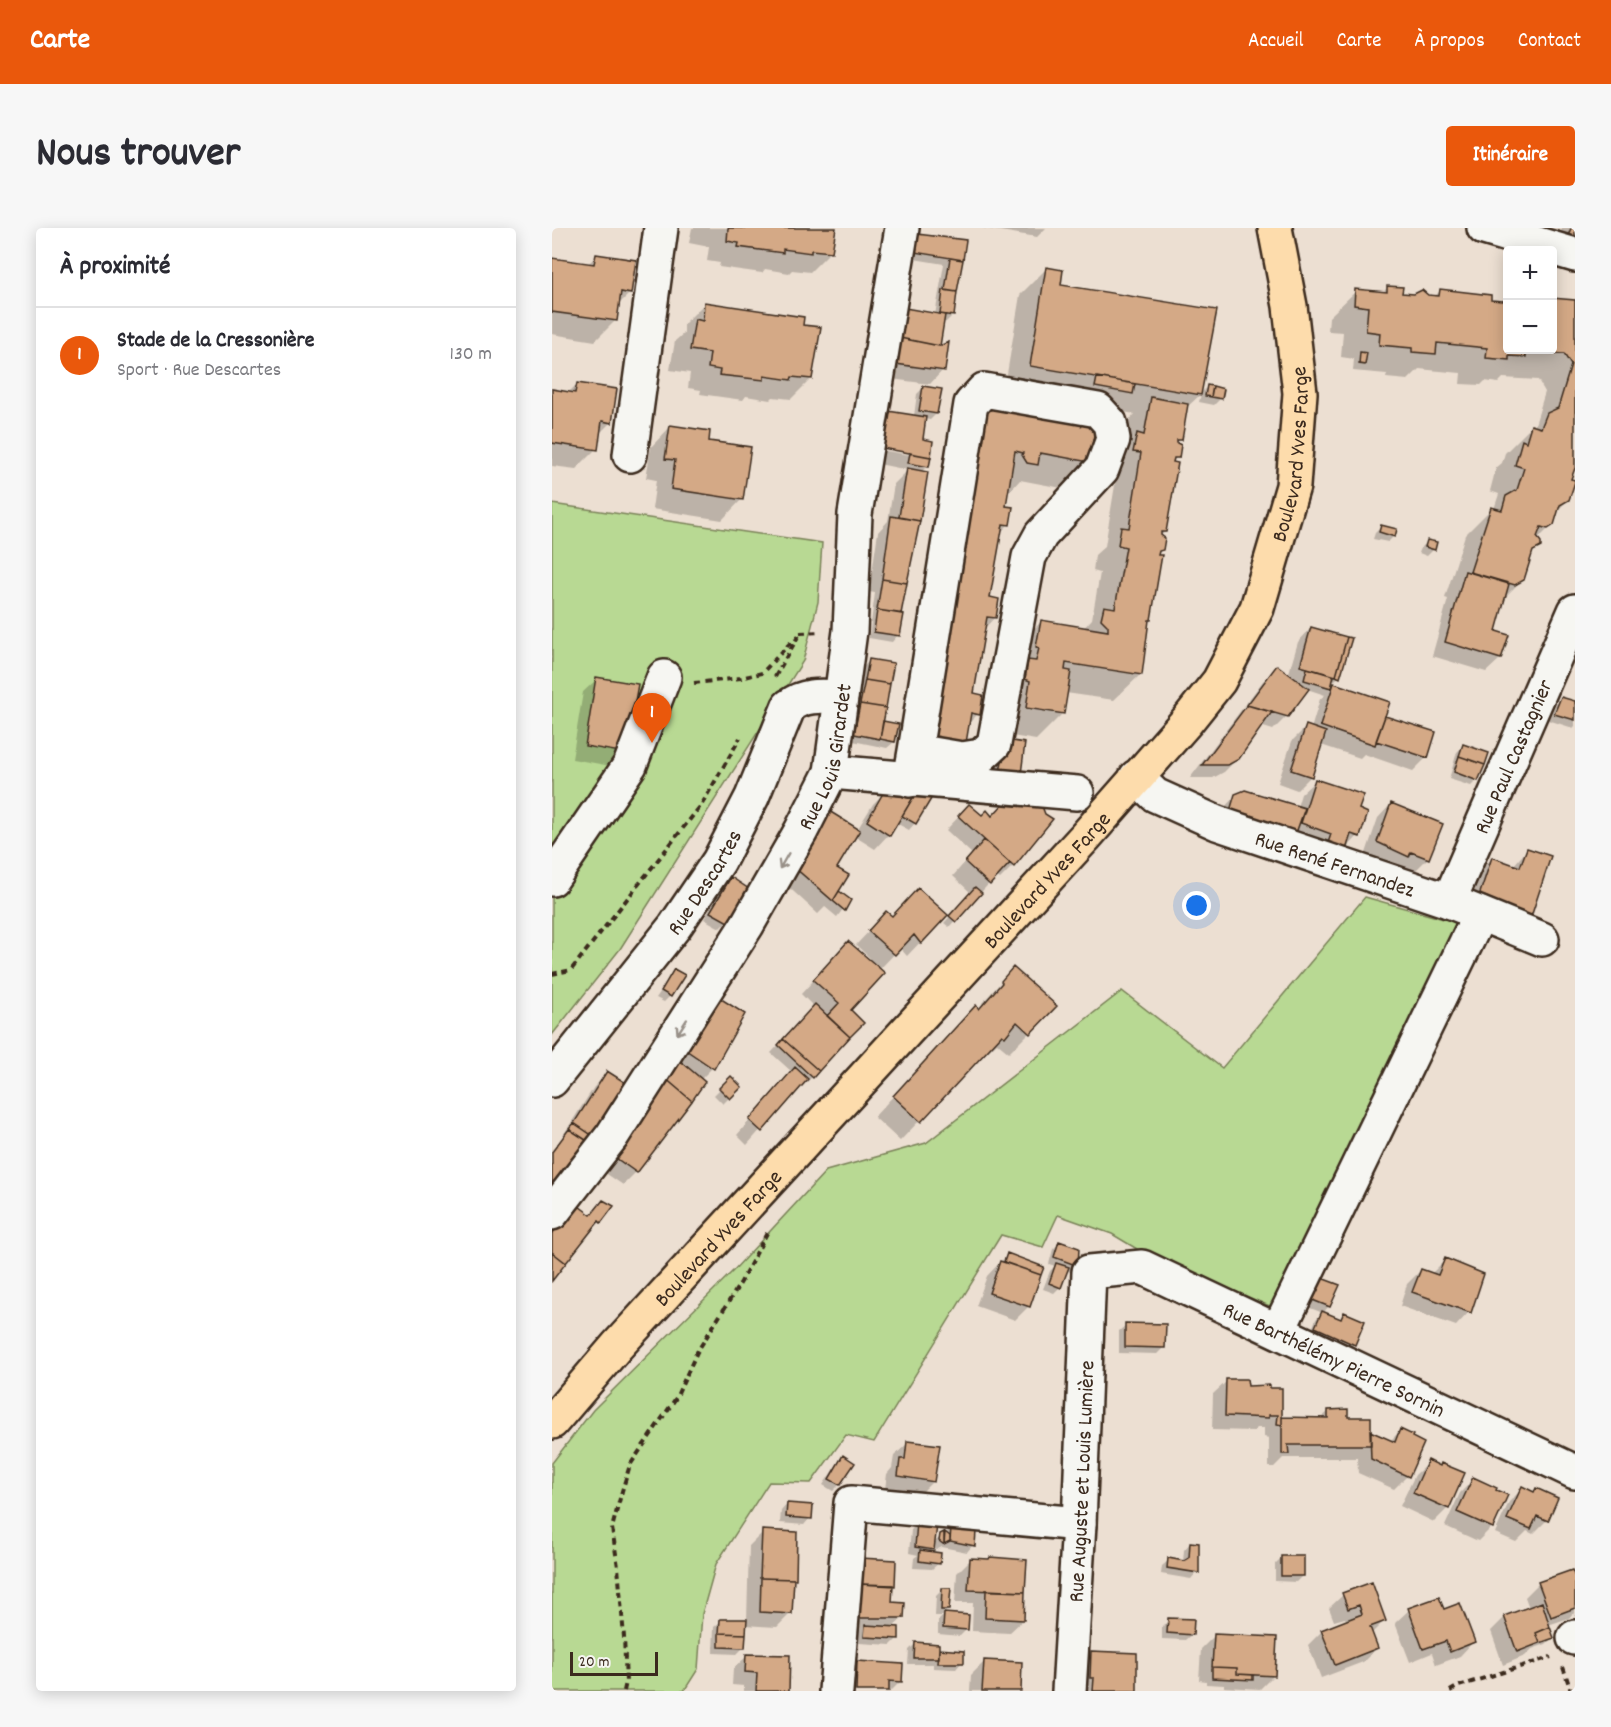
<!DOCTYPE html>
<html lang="fr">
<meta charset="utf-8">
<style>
:root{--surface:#fff;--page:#f7f7f7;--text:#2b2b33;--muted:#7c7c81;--line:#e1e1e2;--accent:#ea580c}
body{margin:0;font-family:Dekko,sans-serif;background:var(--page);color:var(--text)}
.controls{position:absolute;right:18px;top:18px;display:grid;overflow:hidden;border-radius:6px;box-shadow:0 3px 15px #0003}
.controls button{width:54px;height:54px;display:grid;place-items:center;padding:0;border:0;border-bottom:2px solid var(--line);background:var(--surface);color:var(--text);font:30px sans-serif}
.scale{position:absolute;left:18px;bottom:15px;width:88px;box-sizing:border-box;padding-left:6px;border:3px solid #3b2a1e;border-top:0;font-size:16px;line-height:21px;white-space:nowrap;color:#3b2a1e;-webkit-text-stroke:4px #f6f6f2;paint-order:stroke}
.you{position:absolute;left:645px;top:678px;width:21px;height:21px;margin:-15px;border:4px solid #fff;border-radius:50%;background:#1a73e8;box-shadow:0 0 0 9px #1a73e833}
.badge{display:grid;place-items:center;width:39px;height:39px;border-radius:50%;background:var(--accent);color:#fff;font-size:20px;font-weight:700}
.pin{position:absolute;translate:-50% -50px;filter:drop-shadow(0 2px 3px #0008)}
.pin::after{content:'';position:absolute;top:32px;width:21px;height:18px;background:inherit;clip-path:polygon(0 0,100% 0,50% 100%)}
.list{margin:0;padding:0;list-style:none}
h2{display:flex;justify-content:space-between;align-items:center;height:78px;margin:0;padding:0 24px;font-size:26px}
h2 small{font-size:20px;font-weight:400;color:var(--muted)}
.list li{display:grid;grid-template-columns:39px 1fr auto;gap:18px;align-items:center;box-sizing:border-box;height:96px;padding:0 24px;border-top:2px solid var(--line)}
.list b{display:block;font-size:22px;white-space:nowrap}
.list p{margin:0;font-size:20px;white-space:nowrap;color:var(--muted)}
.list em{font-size:20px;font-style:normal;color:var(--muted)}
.map{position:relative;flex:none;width:1023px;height:1463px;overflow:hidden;border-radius:6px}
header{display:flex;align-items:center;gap:36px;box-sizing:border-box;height:84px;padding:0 30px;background:var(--accent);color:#fff}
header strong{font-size:28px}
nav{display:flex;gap:33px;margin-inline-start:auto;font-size:21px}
.intro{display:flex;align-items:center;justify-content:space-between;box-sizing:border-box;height:144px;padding:0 36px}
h1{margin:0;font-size:42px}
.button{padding:15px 27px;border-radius:6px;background:var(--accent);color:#fff;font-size:21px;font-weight:700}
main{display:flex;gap:36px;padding:0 36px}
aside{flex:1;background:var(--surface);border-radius:6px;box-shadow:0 3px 15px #0003}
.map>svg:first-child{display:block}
.green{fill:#b8d993;stroke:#7a8258;stroke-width:1.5}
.shadow{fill:#0003;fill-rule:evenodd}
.building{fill:#d4a986;stroke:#3b2a1e;stroke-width:1.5}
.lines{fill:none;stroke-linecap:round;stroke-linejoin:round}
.minor-casing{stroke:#3b2a1e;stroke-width:38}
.major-casing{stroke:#3b2a1e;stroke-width:38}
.path{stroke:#3b2a1e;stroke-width:4;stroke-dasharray:6 4.5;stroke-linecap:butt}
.minor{stroke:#f6f6f2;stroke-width:33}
.major{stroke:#fddcac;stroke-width:33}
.oneway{stroke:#989088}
.labels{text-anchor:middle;stroke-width:5;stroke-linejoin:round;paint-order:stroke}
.street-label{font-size:22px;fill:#3b2a1e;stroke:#f6f6f2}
</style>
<header>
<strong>Carte</strong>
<nav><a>Accueil</a><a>Carte</a><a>À propos</a><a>Contact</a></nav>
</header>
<div class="intro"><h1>Nous trouver</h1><a class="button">Itinéraire</a></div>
<main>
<aside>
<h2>À proximité<small></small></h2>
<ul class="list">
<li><span class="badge">1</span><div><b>Stade de la Cressonière</b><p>Sport · Rue Descartes</p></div><em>130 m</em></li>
</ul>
</aside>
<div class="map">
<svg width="1023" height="1463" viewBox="0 0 1023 1463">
<rect width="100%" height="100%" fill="#ecdfd2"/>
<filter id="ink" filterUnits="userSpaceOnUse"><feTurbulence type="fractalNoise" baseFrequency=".0167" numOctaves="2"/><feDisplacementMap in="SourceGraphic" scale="12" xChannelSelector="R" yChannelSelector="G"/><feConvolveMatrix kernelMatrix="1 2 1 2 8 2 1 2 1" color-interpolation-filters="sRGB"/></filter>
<g filter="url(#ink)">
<path class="green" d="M0,276L270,315L266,374L251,433L68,721L0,807Z
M813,669L906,695L720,1079L590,1024L560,1006L506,987L491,1019L449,1007L322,1214L294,1207L259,1255L217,1254L164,1336L150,1386L146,1441L132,1463H0V1235L41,1182L181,1043L274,943L374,915L570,763L670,840Z"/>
<path class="shadow" d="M140,0H282L278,24L258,44L240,42L237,45L213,41L210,45L167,39L168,35L155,33L157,19L137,15Z
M430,0H494L485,9Z
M1010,0H1023V26L1004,21Z
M359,14H412L400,88L394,94H390L386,120L391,142L378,156L331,150L340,95L383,87L392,36L356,30Z
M44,28L78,65L66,77L64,92L43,113L0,106V32L35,37Z
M494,41L507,58L648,166L655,159L669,170L662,177L647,174L649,166L633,181L628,211L624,216L625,229L619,235L613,304L608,308L610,321L604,328L598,391L595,394L589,446L562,472L514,465L511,485L484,512L448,506L463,420L490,393L531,401L540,391L548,345L541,343L543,327L553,318L564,251L556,250L573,197L583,186L452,164L468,67Z
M836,59L848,66L882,69L888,63L956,122H1000L1023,73V241L1020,244L1016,272L1005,283L1001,296L985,312L987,318L978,327L971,351L952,370L942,404L948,431L934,444L880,428L896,371L893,370L913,307L940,280L942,281L947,266L938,263L944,240L950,235L953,225L979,199L982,200L993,164L986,152L951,150L946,155L933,153L929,157L908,156L909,145L867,141L856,152L834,150L835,146L801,143L802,131L789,129L791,104L776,103L777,89L804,63L830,65Z
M152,76L249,98L259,151L239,171L221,169L218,172L194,168L191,172L148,166L149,162L136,160L138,145L118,142L123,113L132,105V96Z
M25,156L59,194L47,206L44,221L24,241L0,238V163L16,165Z
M372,159L384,186L378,192L373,191L369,212L375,238L369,244L374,245L347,387L346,407L340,414L317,410L323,365L317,364L326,304L336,293L342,256L356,242L317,234L323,198L362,188L365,166ZM323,218L358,224V227L323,221Z
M119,198L155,214L190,271L170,292L100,281L104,252L94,250L99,219Z
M406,203L536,233L510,260L468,252L459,262H455L452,279L457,296L448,305L437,371L443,389L432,401L420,466L426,486L415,497Z
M829,299L842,308L836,314L821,311L823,305Z
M876,313L882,321L875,328L867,325L869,320Z
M759,400L787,449L779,455L777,462L782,457L831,489L875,529L861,543L812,526L808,530L769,517L759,548L745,562L726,555L740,513L754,499L759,501L768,471L773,467L755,461L735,488L721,502L708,498L686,530L672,544L661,550H638L711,453L725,439L736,448L746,414Z
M318,432L329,494L342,514L335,520L296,512L311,439Z
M45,451L72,525L59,538L20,531L31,464Z
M1010,470L1023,475V498L1021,500L996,492L1003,477Z
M472,516L442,550L448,520Z
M911,518L925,552L919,558L897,551L905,524Z
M763,553L805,582L806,608L793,622L670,582L684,567L745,579L749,566Z
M335,562L364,565L363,595L357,602L344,595L336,607L323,621L302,608L283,640L282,669L298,672L285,689L273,679L266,686L230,653L264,598L305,602L321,576Z
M839,576L876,630L862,644L846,638L842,642L813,628L826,590Z
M417,578L429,589L492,587L461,638L448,651L444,648L397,699L392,695L419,665L401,648L420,626L394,602Z
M975,622L978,688L913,684L927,644L940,630L961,638Z
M179,650L195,661L175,693L168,700L152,691L173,657Z
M394,687L355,728L348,720L327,742L297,782L260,849L254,855L251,854L195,917L185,907L240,844L219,825L262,779L249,766L283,729L316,732L318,730L304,717L321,699L339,690Z
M461,741L477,805L457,825L445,815L431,828L430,827L348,913L322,889L404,800L426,782L431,777L430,775Z
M123,743L118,768L112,774L104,770Z
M150,782L160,840L148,852L84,944L71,957L49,942Z
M56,845L72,856L0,959V922L11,910L10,909L42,859Z
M179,850L188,859L171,876L162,867Z
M51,973L48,994L0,1050V1005L11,991L37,987Z
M508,1015L525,1037L518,1044L514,1042L508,1059L502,1065L491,1061L498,1043L503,1038L497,1036L501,1021Z
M455,1027L490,1040L477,1078L463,1092L424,1078L435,1048Z
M893,1032L917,1084L904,1098L848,1078L855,1056L869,1042L880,1045Z
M758,1056L777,1078L771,1085L748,1076Z
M770,1085L786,1092L792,1086L802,1116L795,1123L758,1106L764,1091Z
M574,1097L611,1120L605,1126L567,1125V1103Z
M675,1153L694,1159L716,1158L729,1191H768L777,1183L795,1190L838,1213L848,1203L855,1248L842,1261L806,1245L805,1230H731L722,1239H717V1210L712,1209V1200H705L702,1203L660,1202L661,1166Z
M356,1215L381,1253L367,1267L333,1261L335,1246L340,1240L342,1228Z
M291,1229L287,1257L281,1263L271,1257L285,1236Z
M877,1234L896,1280L882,1294L848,1278L863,1247Z
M922,1251L954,1268L940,1299L926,1313L893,1298L908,1265Z
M971,1260L1004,1271L995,1292L981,1306L975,1303L964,1314L943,1305L957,1274Z
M235,1276L258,1290L252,1297L228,1295L229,1283Z
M366,1295L381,1315L399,1301L421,1317L415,1324L390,1319L384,1322L381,1319L377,1325L387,1335L380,1341L361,1340L362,1330L366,1327L357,1325L359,1302Z
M211,1304L243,1350L240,1353L239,1385L225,1399L193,1397L192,1419L185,1426L161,1425L162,1399L169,1393L195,1392L197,1318Z
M638,1315L645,1344L639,1351L609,1346L610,1338L617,1332L631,1334L632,1322Z
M730,1329L751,1347L744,1354L723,1353V1336Z
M419,1331L471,1392L457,1405L420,1403L421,1375H403L405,1345Z
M302,1338L340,1359L339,1376L351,1390L340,1400L345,1411L339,1417L307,1415V1403H294Z
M1023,1344V1389L1021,1385L1017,1390L996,1397L1000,1410L994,1416L980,1421L973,1428L951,1437L939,1403L953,1389L977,1380L973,1369L987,1355L1020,1347Z
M390,1362L396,1382L391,1386L415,1388V1401L408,1408L386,1406V1393L391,1388H383L384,1368Z
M791,1367L832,1393L819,1406L825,1420L811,1434L769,1450L756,1417L770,1403L795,1393L793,1390L782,1393L777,1380Z
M886,1371L891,1383L921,1414L908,1428L884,1437L880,1425L858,1434L843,1395L857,1382Z
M617,1392L640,1406L633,1412L610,1411V1399Z
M663,1407L722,1447L708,1461L672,1459V1457L654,1456V1453L647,1452L649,1421Z
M363,1416L386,1422L410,1434L404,1441L381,1440V1436H356L357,1422Z
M540,1425L583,1463H525L526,1438Z
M195,1428L235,1463H192V1458L180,1457L181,1441Z
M432,1434L467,1463H418L419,1447Z
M305,1435L349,1453L339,1463H291L292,1449Z"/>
<path class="building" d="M176,0H284L280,24L259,22V25L231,21V25L186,19L187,15L175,13Z
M1019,0H1023V10L1016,8Z
M365,6L414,12L411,32L362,24Z
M44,26L84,32L79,66L69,64L65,93L0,84V30L42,36Z
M398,30L411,32L405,64L393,62Z
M494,39L511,42L509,57L665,82L649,167L478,138Z
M835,58L851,59L850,65L862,66L870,62L876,67L887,68L888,61L939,67V72L951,73L956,70V122H1000V70L1023,72V240L1019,251L1023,252V254L1017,272L1008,277L1002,297L996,301L989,299L985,309L989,314V319L981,323L972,352L963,357L918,344L939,279L950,282L954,268L965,262L972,240L963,237L970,212L974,214L979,197L989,200L995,185L1006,180L1019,137L1012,126L974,124V129L957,128V132L934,130L935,120L885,115L884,126L860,124V120L827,117L828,105L814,103L816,79L802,77L803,61L835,64Z
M391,62L405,64L402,88L388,86Z
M152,74L252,89L251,97L269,99L260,151L240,149L239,152L212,148V152L167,147L168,142L156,140L158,125L138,122L143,91L151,93Z
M353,80L393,87L388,118L348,110Z
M348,110L387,118L397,114L393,143L344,136Z
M808,124L815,125L813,137L807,136Z
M545,149L583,156L581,166L543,159Z
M25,155L65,161L60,195L50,193L46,222L0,215V161L23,165Z
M655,157L661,158L659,169L653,168Z
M371,158L390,161L385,186L367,183Z
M661,158L672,161L670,171L659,169Z
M599,169L636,176L630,212H625V215L629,217L627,230H622L621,234L626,235L614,304H609V307L613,310L611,322L607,323L606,327H610L599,392H597L590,447L514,435L513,442L519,443L512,486L474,480L478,453L473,451L476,432L484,433L487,420L484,419L489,392L556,403V398L549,391L552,378L563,380L574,319L566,317L569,299L577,300L589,225L581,224L585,205L592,207Z
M432,175L544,196L537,234L488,225L486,237L475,235L470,227L471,225L463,223L454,278L461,279L458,297L451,296L438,369L447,371L444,390L435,389L422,465L431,467L428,487L419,485L413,521L375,515L413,290L417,291L418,287L414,284Z
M336,183L374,189L371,211L381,213L379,229L330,220Z
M118,197L158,203L157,213L199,219L191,272L119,261L123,232L113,231Z
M358,225L379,229L377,239L356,235Z
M355,240L376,244L368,293L347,289Z
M339,288L368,293L355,355L330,351Z
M829,297L845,301L843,309L827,304Z
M875,312L885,314L883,322L873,319Z
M913,343L957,356L944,403L957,407L949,431L893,414Z
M330,351L355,355L349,386L325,382Z
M325,382L352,386L348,408L322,404Z
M759,399L795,409L784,448L748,438Z
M795,409L800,410L788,450L784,448Z
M317,431L342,435L338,456L313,452Z
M725,437L757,461L736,489L695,477Z
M755,440L782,448L779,460L752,452Z
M44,449L86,456L74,525L33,518Z
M313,452L338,456L334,480L308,476Z
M782,455L838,474L823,517L768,498Z
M1009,469L1023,473V492L1002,486Z
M308,476L334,480L328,511L302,506Z
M695,477L720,484L687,531L676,537H650Z
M833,488L884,504L876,530L824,513Z
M331,493L347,496L343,514L328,511Z
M754,497L774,504L760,549L739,542Z
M454,512L473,515L469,546L448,544Z
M911,516L937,525L933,537L907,528Z
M907,528L933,537L926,553L902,544Z
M763,551L812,567L807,581L816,585L808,609L799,606L794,622L776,615L779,606L749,595Z
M334,560L365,563L338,608L315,593Z
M693,562L753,580L744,605L678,583L683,566Z
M365,563L382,566L364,596L350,588Z
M456,571L488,573L493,586L501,591L462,639L406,588L417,576L430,587L435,582L440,588Z
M839,575L891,596L877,631L859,624L857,629L825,614Z
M277,583L308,602L285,640L297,647L281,673L242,639Z
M432,612L458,635L438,657L413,634Z
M975,620L999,628L979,689L926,671L940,629L968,639Z
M179,649L197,661L176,694L158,684Z
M423,659L430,665L404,694L397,688Z
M366,660L396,687L369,716L362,707L343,727L316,703L334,683L340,688Z
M287,663L299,672L293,683L281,673Z
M296,713L333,745L299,782L312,795L298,809L275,788L287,775L261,752Z
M461,739L505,778L478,806L465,794L453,809L450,807L369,894L341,868L424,777L427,781L450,755L449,753Z
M122,741L133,747L119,769L109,763Z
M163,767L193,786L162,841L131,820Z
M263,776L298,809L267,843L231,811Z
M231,811L267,843L261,850L226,817Z
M125,830L153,854L140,873L112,849Z
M243,839L256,851L210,904L197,892Z
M55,843L74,855L41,908L22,895Z
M179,848L190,859L178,871L167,860Z
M112,849L140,873L85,945L61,928Z
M22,895L41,908L37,914L17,901Z
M17,901L37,914L3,958L0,956V924Z
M51,972L62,978L49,995L47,993L14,1035L0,1024V1006L24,976L39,987Z
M507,1013L527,1020L526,1038L502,1029Z
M0,1024L14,1035L0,1053Z
M455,1025L492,1039L489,1047L452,1034Z
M893,1030L932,1046L919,1085L860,1064L869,1041L886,1047Z
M448,1033L489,1047L478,1079L437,1065Z
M504,1035L517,1039L509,1060L497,1055Z
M764,1048L788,1057L778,1079L753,1069Z
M770,1083L789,1091L792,1084L813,1093L803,1117L763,1099Z
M573,1095L614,1096L613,1120L573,1119Z
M674,1151H695L696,1158L718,1157V1160H730V1197L725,1196L726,1187H717V1190L673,1188Z
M796,1181V1189H819V1217H736L737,1226H730V1189L776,1190V1182Z
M848,1201L861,1207L860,1209L872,1215L857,1249L819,1231L818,1203L843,1214Z
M355,1213L388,1217L382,1254L346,1248L348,1231H353Z
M291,1227L303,1235L288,1257L277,1251Z
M876,1232L888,1238L889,1235L913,1245L897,1281L861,1265Z
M921,1249L945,1260L944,1262L956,1267L941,1300L905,1284Z
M970,1258L982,1264L984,1260L1006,1270L996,1293L985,1288L979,1301L955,1291Z
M235,1275L261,1277L260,1291L234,1289Z
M365,1294L385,1297L382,1322L363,1319Z
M399,1299L424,1303L423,1318L398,1313Z
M210,1302L245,1304L244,1351L208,1350Z
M392,1304V1316H391L387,1313L388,1306Z
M393,1304L398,1308V1313L392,1316Z
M638,1314L647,1315V1345L615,1340L616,1330L632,1333L637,1330Z
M368,1322L389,1325L388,1336L367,1333Z
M729,1328H752V1348H729Z
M438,1329L475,1332L473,1364L416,1362L418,1330L437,1331Z
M308,1330L344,1332L343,1358L307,1356Z
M1020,1342L1023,1349V1380L999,1389L986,1354Z
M209,1350L242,1351L240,1386L208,1384Z
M820,1354L834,1393L818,1399L826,1420L783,1437L769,1402L810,1386L807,1377L796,1381L790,1365Z
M309,1356L341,1357L340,1374L353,1375L352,1390H307Z
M390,1360H399L397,1382H389Z
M434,1362L473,1364L472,1392L433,1390Z
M887,1369L892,1381L908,1375L923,1414L898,1424L894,1413L871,1421L856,1380Z
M990,1374L998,1399L984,1405L988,1415L965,1424L952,1388Z
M392,1385L417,1387L416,1402L391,1400Z
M616,1390L642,1391L641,1407L615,1405Z
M168,1391H195L194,1406L167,1405Z
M313,1397L347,1399V1411L312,1409Z
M998,1399L1002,1410L988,1415L984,1405Z
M167,1405L194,1406L193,1420L167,1419Z
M662,1406L725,1409L723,1448L685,1446V1440L660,1439Z
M363,1414L387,1416V1430H362Z
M387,1421L412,1423V1435H386Z
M539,1423L585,1425V1463H541L542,1450H538Z
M194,1426L238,1427L237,1463H204L205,1445L193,1444Z
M432,1432L470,1434L469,1463H430Z
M305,1433L351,1436L350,1454L337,1453V1463H304Z
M660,1439L685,1440V1446L701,1447V1452L660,1450Z"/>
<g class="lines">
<g class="minor-casing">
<g id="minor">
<path d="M932,0L1023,27"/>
<path d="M78,227L109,0"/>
<path d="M279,544L525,565"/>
<path id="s1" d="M584,549L603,567L665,595L897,673L990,711"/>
<path d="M358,552L363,523L419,176L432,162L546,182L558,195L561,211L550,241L489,307L477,329L442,516L429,528L410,531L363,523"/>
<path d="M0,651L78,537L112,449"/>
<path id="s2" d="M897,673L1023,383"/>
<path id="s3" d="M0,852L123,698L167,633L200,569L237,478C253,466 269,468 289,469"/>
<path id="s4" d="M0,985L60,908L195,697L249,603L279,544L298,403L303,286L350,0"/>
<path d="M726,1103L928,686"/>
<path d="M1022,1410L1023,1409"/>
<path d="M284,1463L299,1275L527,1296"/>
<path id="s5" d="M517,1463L527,1296L537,1044L590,1039L1023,1244"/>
</g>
</g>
<g class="major-casing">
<g id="major">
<path id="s6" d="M0,1194L65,1118L533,609L635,493L667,453L705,380L741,258L748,165L738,78L723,0"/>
</g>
</g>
<path class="path" d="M248,405L267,404
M223,449L248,405
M142,455L189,450L210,445L242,411
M0,746L19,742L150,576L188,510
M1011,1439L1019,1463
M72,1463L74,1454L72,1409L66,1339L60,1300L70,1263L78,1237L124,1170L145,1124L189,1054L216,1003
M898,1463L907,1458L999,1429"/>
<use href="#minor" class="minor"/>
<use href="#major" class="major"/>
</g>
<defs><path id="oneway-shaft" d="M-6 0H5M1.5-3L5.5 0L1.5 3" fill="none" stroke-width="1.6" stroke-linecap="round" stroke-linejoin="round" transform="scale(1.5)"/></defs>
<g class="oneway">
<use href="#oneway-shaft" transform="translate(232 633) rotate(120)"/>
<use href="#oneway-shaft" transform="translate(130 799) rotate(123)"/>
</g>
</g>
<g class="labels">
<g class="street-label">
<text dy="8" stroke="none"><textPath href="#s6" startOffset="1238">Boulevard Yves Farge</textPath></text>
<text dy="8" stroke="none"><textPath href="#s4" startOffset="536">Rue Louis Girardet</textPath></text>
<text dy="8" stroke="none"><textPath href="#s2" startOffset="158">Rue Paul Castagnier</textPath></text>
<text dy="8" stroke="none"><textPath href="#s1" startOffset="219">Rue René Fernandez</textPath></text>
<text dy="8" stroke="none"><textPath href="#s3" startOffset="250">Rue Descartes</textPath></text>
<text dy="8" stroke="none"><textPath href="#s6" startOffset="734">Boulevard Yves Farge</textPath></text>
<text dy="8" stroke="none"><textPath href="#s6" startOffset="248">Boulevard Yves Farge</textPath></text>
<text dy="8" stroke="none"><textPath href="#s5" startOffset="686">Rue Barthélémy Pierre Sornin</textPath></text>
<text dy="8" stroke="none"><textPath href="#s5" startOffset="210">Rue Auguste et Louis Lumière</textPath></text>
</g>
</g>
</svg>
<div class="controls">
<button>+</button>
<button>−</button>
</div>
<div class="scale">20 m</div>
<div class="you"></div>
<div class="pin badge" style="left:100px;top:515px">1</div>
</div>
</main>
